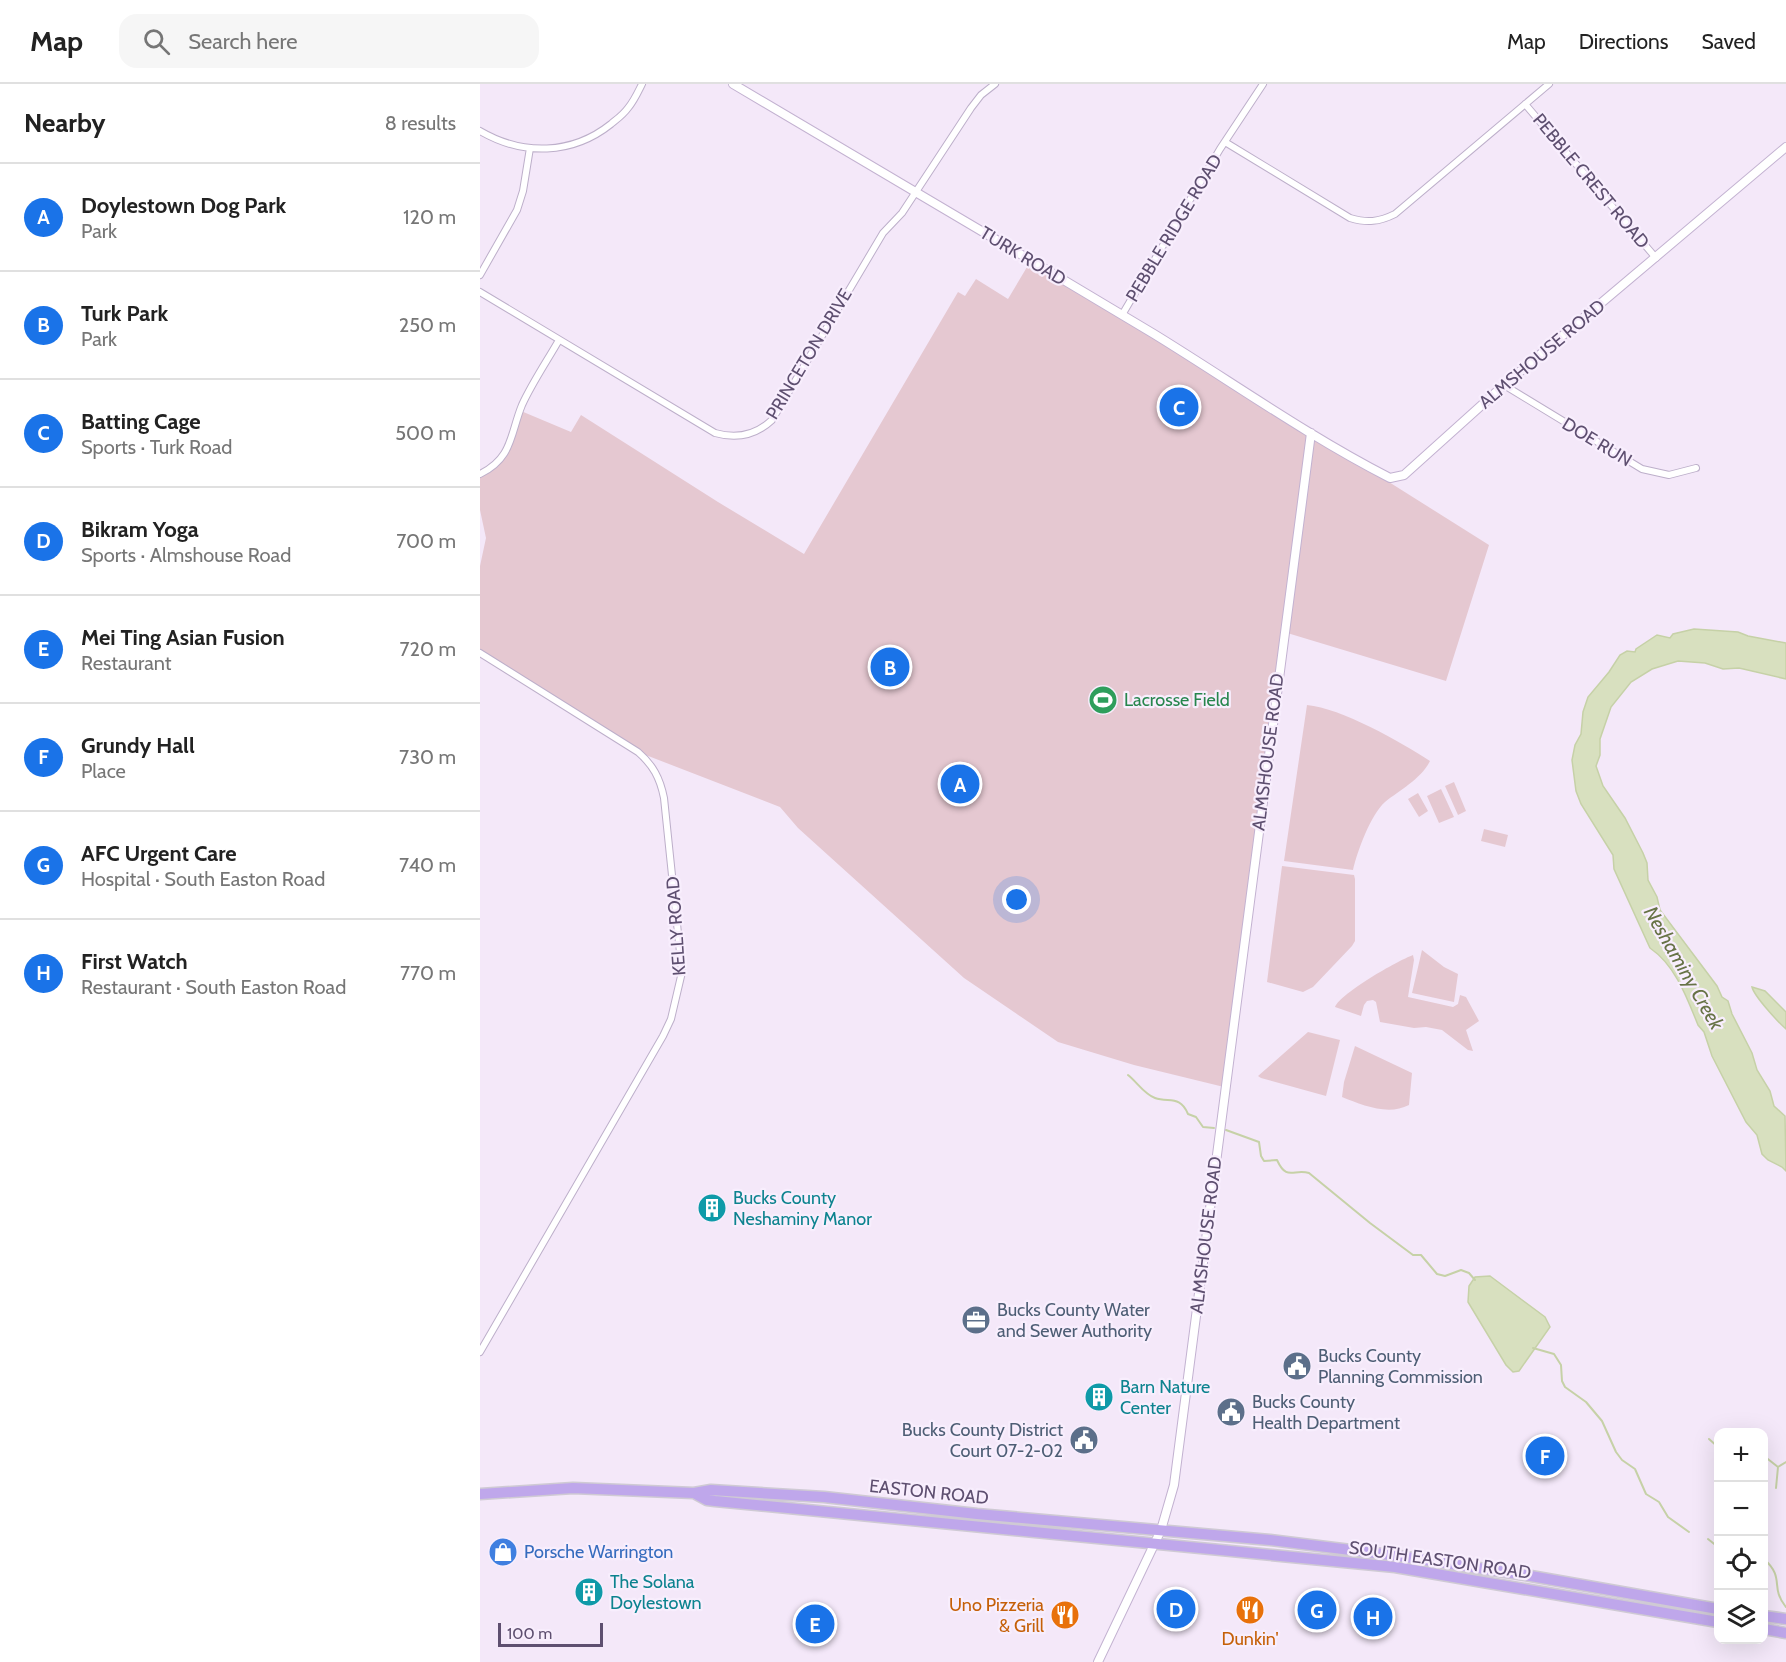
<!DOCTYPE html>
<meta charset="utf-8">
<style>
:root{--surface:#fff;--page:#f6f6f6;--text:#222;--muted:#767676;--line:#e0e0e0;--accent:#1a73e8}
body{margin:0;font-family:Cabin,sans-serif;background:var(--page);color:var(--text)}
.controls{position:absolute;right:18px;bottom:18px;display:grid;overflow:hidden;border-radius:12px;box-shadow:0 6px 24px #0002}
.controls button{width:54px;height:54px;display:grid;place-items:center;padding:0;border:0;border-bottom:2px solid var(--line);background:var(--surface);color:var(--text);font:30px sans-serif}
.scale{position:absolute;left:18px;bottom:15px;width:105px;box-sizing:border-box;padding-left:6px;border:3px solid #5e4f70;border-top:0;font-size:16px;line-height:21px;white-space:nowrap;color:#5e4f70;-webkit-text-stroke:4px #f8eefd;paint-order:stroke}
.you{position:absolute;left:537px;top:816px;width:21px;height:21px;margin:-15px;border:4px solid #fff;border-radius:50%;background:#1a73e8;box-shadow:0 0 0 9px #1a73e833}
.badge{display:grid;place-items:center;width:39px;height:39px;border-radius:50%;background:var(--accent);color:#fff;font-size:20px;font-weight:700}
.pin{position:absolute;translate:-50% -50%;border:3px solid #fff;box-shadow:0 2px 6px #0006}
.list{margin:0;padding:0;list-style:none}
h2{display:flex;justify-content:space-between;align-items:center;height:78px;margin:0;padding:0 24px;font-size:26px}
h2 small{font-size:20px;font-weight:400;color:var(--muted)}
.list li{display:grid;grid-template-columns:39px 1fr auto;gap:18px;align-items:center;box-sizing:border-box;height:108px;padding:0 24px;border-top:2px solid var(--line)}
.list b{display:block;font-size:22px;white-space:nowrap}
.list p{margin:0;font-size:20px;white-space:nowrap;color:var(--muted)}
.list em{font-size:20px;font-style:normal;color:var(--muted)}
.icon{flex:none;width:33px;height:33px;fill:none;stroke:currentColor;stroke-width:2;stroke-linecap:round;stroke-linejoin:round}
.map{position:relative;flex:none;width:1306px;height:1578px;overflow:hidden}
header{display:flex;align-items:center;gap:36px;box-sizing:border-box;height:84px;padding:0 30px;background:var(--surface);border-bottom:2px solid var(--line)}
header strong{font-size:28px}
nav{display:flex;gap:33px;margin-inline-start:auto;font-size:21px}
.search{width:420px;height:54px;background:var(--page);display:flex;align-items:center;gap:15px;box-sizing:border-box;padding:0 21px;border-radius:18px;color:var(--muted);font-size:22px}
main{display:flex}
aside{flex:1;background:var(--surface)}
.map>svg:first-child{display:block}
.green{fill:#e5c8d1}
.water{fill:#d8e0bf;stroke:#c6d1a7;stroke-width:1.5}
.lines{fill:none;stroke-linecap:round;stroke-linejoin:round}
.stream{stroke:#c6d1a7;stroke-width:2}
.street-casing{stroke:#bdafca;stroke-width:8}
.secondary-casing{stroke:#c3b2d1;stroke-width:10}
.highway-casing{stroke:#cfcad4;stroke-width:13}
.street{stroke:#fff;stroke-width:6}
.secondary{stroke:#fff;stroke-width:8}
.highway{stroke:#bfa7eb;stroke-width:10}
.labels{text-anchor:middle;stroke-width:4.5;stroke-linejoin:round;paint-order:stroke}
.street-label{font-size:18px;fill:#5e4f70;stroke:#f8eefd}
.leisure-label{font-size:18px;fill:#27864d;stroke:#f8eefd;text-anchor:start}
.culture-label{font-size:18px;fill:#0d838f;stroke:#f8eefd;text-anchor:start}
.service-label{font-size:18px;fill:#4e5e75;stroke:#f8eefd;text-anchor:start}
.shop-label{font-size:18px;fill:#366cbe;stroke:#f8eefd;text-anchor:start}
.food-label{font-size:18px;fill:#c56008;stroke:#f8eefd;text-anchor:end}
.water-label{font-size:20px;font-style:italic;fill:#677346;stroke:#f8eefd}
</style>
<header>
<strong>Map</strong>
<div class="search"><svg class="icon" aria-label="search" viewBox="0 0 24 24"><circle cx="10" cy="10" r="6"/><path d="M15 15l6 6"/></svg>Search here</div>
<nav><a>Map</a><a>Directions</a><a>Saved</a></nav>
</header>
<main>
<aside>
<h2>Nearby<small>8 results</small></h2>
<ul class="list">
<li><span class="badge">A</span><div><b>Doylestown Dog Park</b><p>Park</p></div><em>120 m</em></li>
<li><span class="badge">B</span><div><b>Turk Park</b><p>Park</p></div><em>250 m</em></li>
<li><span class="badge">C</span><div><b>Batting Cage</b><p>Sports · Turk Road</p></div><em>500 m</em></li>
<li><span class="badge">D</span><div><b>Bikram Yoga</b><p>Sports · Almshouse Road</p></div><em>700 m</em></li>
<li><span class="badge">E</span><div><b>Mei Ting Asian Fusion</b><p>Restaurant</p></div><em>720 m</em></li>
<li><span class="badge">F</span><div><b>Grundy Hall</b><p>Place</p></div><em>730 m</em></li>
<li><span class="badge">G</span><div><b>AFC Urgent Care</b><p>Hospital · South Easton Road</p></div><em>740 m</em></li>
<li><span class="badge">H</span><div><b>First Watch</b><p>Restaurant · South Easton Road</p></div><em>770 m</em></li>
</ul>
</aside>
<div class="map">
<svg width="1306" height="1578" viewBox="0 0 1306 1578">
<rect width="100%" height="100%" fill="#f4e8f9"/>
<path class="green" d="M550,178L831,349L1009,461L966,597L804,548L744,1003L654,981L578,958L484,894L318,744L300,723L158,668L0,569V482L6,454L0,426V390L20,377L41,327L91,348L101,331L238,418L324,470L478,208L485,212L496,195L528,215Z
M827,621C861,624 921,658 950,677C941,695 920,706 905,718C891,730 877,768 873,786L804,777Z
M974,698L986,727L978,731L965,702Z
M961,705L974,733L959,739L947,712Z
M938,709L948,727L939,733L928,715Z
M1004,745L1028,751L1025,763L1001,757Z
M802,782L874,791L875,795V857L872,862L833,903L823,908L787,898Z
M942,866L964,883L978,890L974,918L932,909Z
M933,871L934,876L928,913L973,923L978,920L980,911L986,913L999,937L986,946L993,967L988,966L962,946L946,943L934,944L900,938L896,918L893,916L887,917L884,921L881,932L855,923C861,909 917,877 933,871Z
M828,948L860,956L846,1012L781,994L778,992Z
M875,962L932,989L929,1021C908,1032 882,1021 862,1013L864,998Z"/>
<path class="water" d="M1214,545L1258,548L1268,552L1306,559V595L1259,584L1243,585L1225,579L1198,577L1172,585L1151,598L1131,623L1120,655V671L1116,682L1123,702L1145,734L1163,769L1167,779L1168,796L1177,813L1180,826L1237,902L1242,913L1248,917L1252,930L1272,969L1277,986L1290,1007L1294,1022L1305,1032L1306,1087L1302,1083L1288,1076L1282,1070L1277,1051L1266,1038L1232,972L1224,948L1218,941C1207,914 1196,882 1170,864L1134,785L1133,771L1101,720L1096,707L1092,676L1095,661L1101,650L1103,628L1108,613L1129,588L1140,571L1147,567L1155,568L1156,565L1177,551L1190,554L1193,550Z
M1272,903L1285,907L1306,928V945C1298,938 1274,912 1272,903Z
M1010,1192L1065,1233L1070,1243L1039,1287L1033,1288L1026,1281L988,1218L989,1202L995,1193Z"/>
<g class="lines">
<path class="stream" d="M648,991C657,998 664,1010 675,1014C689,1019 700,1011 708,1030L716,1033L723,1043L734,1044
M746,1046L779,1058L781,1072L784,1077L797,1076C807,1098 814,1084 829,1089L890,1139L933,1171H941L957,1190L965,1192L981,1186L989,1189L995,1196
M1053,1264L1074,1270L1081,1281L1082,1297L1085,1303L1106,1318L1122,1337L1136,1368L1142,1376L1155,1385L1166,1410L1179,1418L1188,1433L1209,1448
M1229,1355L1238,1363
M1284,1372L1298,1383
M1296,1404L1298,1383L1306,1378
M1228,1455L1238,1463
M1284,1475C1306,1495 1289,1502 1306,1523"/>
<g class="street-casing">
<path id="street" d="M1045,20L1176,174
M0,47C43,72 92,71 131,40C137,35 143,31 148,24C154,17 158,8 162,0
M745,58L870,134C887,139 899,138 915,130L1069,0
M0,191L37,126L43,107L50,64
M0,208L235,349C256,355 276,351 292,336L403,149L422,129L491,24L501,11L515,0
M642,231L740,65L783,0
M1024,301L1162,385L1189,391L1216,384
M0,390C33,374 30,350 42,321C52,299 67,277 79,256
M0,569L158,668C173,681 180,694 184,714L202,888L191,935L183,952L0,1268"/>
</g>
<g class="secondary-casing">
<path id="secondary" d="M253,0C394,83 534,166 674,250C752,298 828,352 910,394L924,391L1024,301L1306,63
M618,1578L681,1446L694,1401L831,349"/>
</g>
<g class="highway-casing">
<path id="highway" d="M214,1409L227,1416L235,1417L915,1483L1238,1538
M0,1410L93,1404L214,1409L231,1406L344,1413L497,1430L790,1456L919,1472L1045,1491L1238,1525
M1284,1532L1306,1535
M1284,1545L1306,1549"/>
</g>
<use href="#street" class="street"/>
<use href="#secondary" class="secondary"/>
<use href="#highway" class="highway"/>
</g>
<defs>
<g id="stadium-disc" transform="scale(1.5)"><circle r="9.5" fill="#2e9e5b" stroke="#f8eefd"/><path d="M0-5a6.5 5 0 1 0 0 10a6.5 5 0 1 0 0-10ZM-3.5-1.8h7v3.6h-7Z" fill="#fff"/></g>
<g id="building-disc" transform="scale(1.5)"><circle r="9.5" fill="#0f9aa8" stroke="#f8eefd"/><path d="M-4-6H4V6H1V3H-1V6H-4ZM-2.5-4.3h1.7v1.8h-1.7ZM.8-4.3h1.7v1.8H.8ZM-2.5-1h1.7V.8h-1.7ZM.8-1h1.7V.8H.8Z" fill="#fff"/></g>
<g id="office-disc" transform="scale(1.5)"><circle r="9.5" fill="#5c6f8a" stroke="#f8eefd"/><path d="M-6-3h4V-5.5h4V-3h4V5H-6ZM-1-4.5V-3h2v-1.5ZM-6 0V1H6V0Z" fill="#fff"/></g>
<g id="civic-disc" transform="scale(1.5)"><circle r="9.5" fill="#5c6f8a" stroke="#f8eefd"/><path d="M-.6-6.5H3V-4.5H.6V-3L4-1V1h2V6H-6V1h2V-1L-.6-3ZM-1.2 2.5V6h2.4V2.5Z" fill="#fff"/></g>
<g id="shop-disc" transform="scale(1.5)"><circle r="9.5" fill="#3f7fe0" stroke="#f8eefd"/><path d="M-5-2.5h2.3a2.7 3.5 0 0 1 5.4 0H5L5.5 6h-11ZM-1.5-2.5h3a1.5 2.3 0 0 0-3 0Z" fill="#fff"/></g>
<g id="restaurant-disc" transform="scale(1.5)"><circle r="9.5" fill="#e8710a" stroke="#f8eefd"/><path d="M-5-6h1v4h1v-4h1v4h1v-4h1v5L-1.5 .5V6h-2V.5L-5-1ZM5-6V6H3V1.5H1.5Q1.5-4 5-6Z" fill="#fff"/></g>
</defs>
<g fill-rule="evenodd">
<use href="#stadium-disc" x="623" y="616"/>
<use href="#building-disc" x="232" y="1124"/>
<use href="#office-disc" x="496" y="1236"/>
<use href="#civic-disc" x="817" y="1282"/>
<use href="#building-disc" x="619" y="1313"/>
<use href="#civic-disc" x="751" y="1328"/>
<use href="#civic-disc" x="604" y="1356"/>
<use href="#shop-disc" x="23" y="1468"/>
<use href="#building-disc" x="109" y="1508"/>
<use href="#restaurant-disc" x="770" y="1526"/>
<use href="#restaurant-disc" x="585" y="1531"/>
</g>
<g class="labels">
<g class="street-label">
<text transform="translate(1111 97) rotate(50)" y="6">PEBBLE CREST ROAD</text>
<text transform="translate(694 144) rotate(-59)" y="6">PEBBLE RIDGE ROAD</text>
<text transform="translate(543 172) rotate(31)" y="6">TURK ROAD</text>
<text transform="translate(329 270) rotate(-59)" y="6">PRINCETON DRIVE</text>
<text transform="translate(1062 270) rotate(-40)" y="6">ALMSHOUSE ROAD</text>
<text transform="translate(1117 358) rotate(31)" y="6">DOE RUN</text>
<text transform="translate(788 668) rotate(-83)" y="6">ALMSHOUSE ROAD</text>
<text transform="translate(196 842) rotate(-94)" y="6">KELLY ROAD</text>
<text transform="translate(726 1151) rotate(-83)" y="6">ALMSHOUSE ROAD</text>
<text transform="translate(449 1408) rotate(6)" y="6">EASTON ROAD</text>
<text transform="translate(960 1476) rotate(8)" y="6">SOUTH EASTON ROAD</text>
</g>
<g class="leisure-label">
<text x="644" y="622">Lacrosse Field</text>
</g>
<g class="culture-label">
<text x="253" y="1120">Bucks County<tspan x="253" dy="21">Neshaminy Manor</tspan></text>
<text x="640" y="1309">Barn Nature<tspan x="640" dy="21">Center</tspan></text>
<text x="130" y="1504">The Solana<tspan x="130" dy="21">Doylestown</tspan></text>
</g>
<g class="service-label">
<text x="517" y="1232">Bucks County Water<tspan x="517" dy="21">and Sewer Authority</tspan></text>
<text x="838" y="1278">Bucks County<tspan x="838" dy="21">Planning Commission</tspan></text>
<text x="772" y="1324">Bucks County<tspan x="772" dy="21">Health Department</tspan></text>
<text x="583" y="1352" text-anchor="end">Bucks County District<tspan x="583" dy="21">Court 07-2-02</tspan></text>
</g>
<g class="shop-label">
<text x="44" y="1474">Porsche Warrington</text>
</g>
<g class="food-label">
<text x="564" y="1527">Uno Pizzeria<tspan x="564" dy="21">&amp; Grill</tspan></text>
<text x="770" y="1561" text-anchor="middle">Dunkin'</text>
</g>
<g class="water-label">
<text transform="translate(1204 884) rotate(60)" y="7">Neshaminy Creek</text>
</g>
</g>
</svg>
<div class="controls">
<button>+</button>
<button>−</button>
<button><svg class="icon" aria-label="locate" viewBox="0 0 24 24"><circle cx="12" cy="12" r="6"/><path d="M12 2v4M12 18v4M2 12h4M18 12h4"/></svg></button>
<button><svg class="icon" aria-label="layers" viewBox="0 0 24 24"><path d="M12 4l9 5-9 5-9-5zM3 14l9 5 9-5"/></svg></button>
</div>
<div class="scale">100 m</div>
<div class="you"></div>
<div class="pin badge" style="left:480px;top:700px">A</div>
<div class="pin badge" style="left:410px;top:583px">B</div>
<div class="pin badge" style="left:699px;top:323px">C</div>
<div class="pin badge" style="left:696px;top:1525px">D</div>
<div class="pin badge" style="left:335px;top:1540px">E</div>
<div class="pin badge" style="left:1065px;top:1372px">F</div>
<div class="pin badge" style="left:837px;top:1526px">G</div>
<div class="pin badge" style="left:893px;top:1533px">H</div>
</div>
</main>
